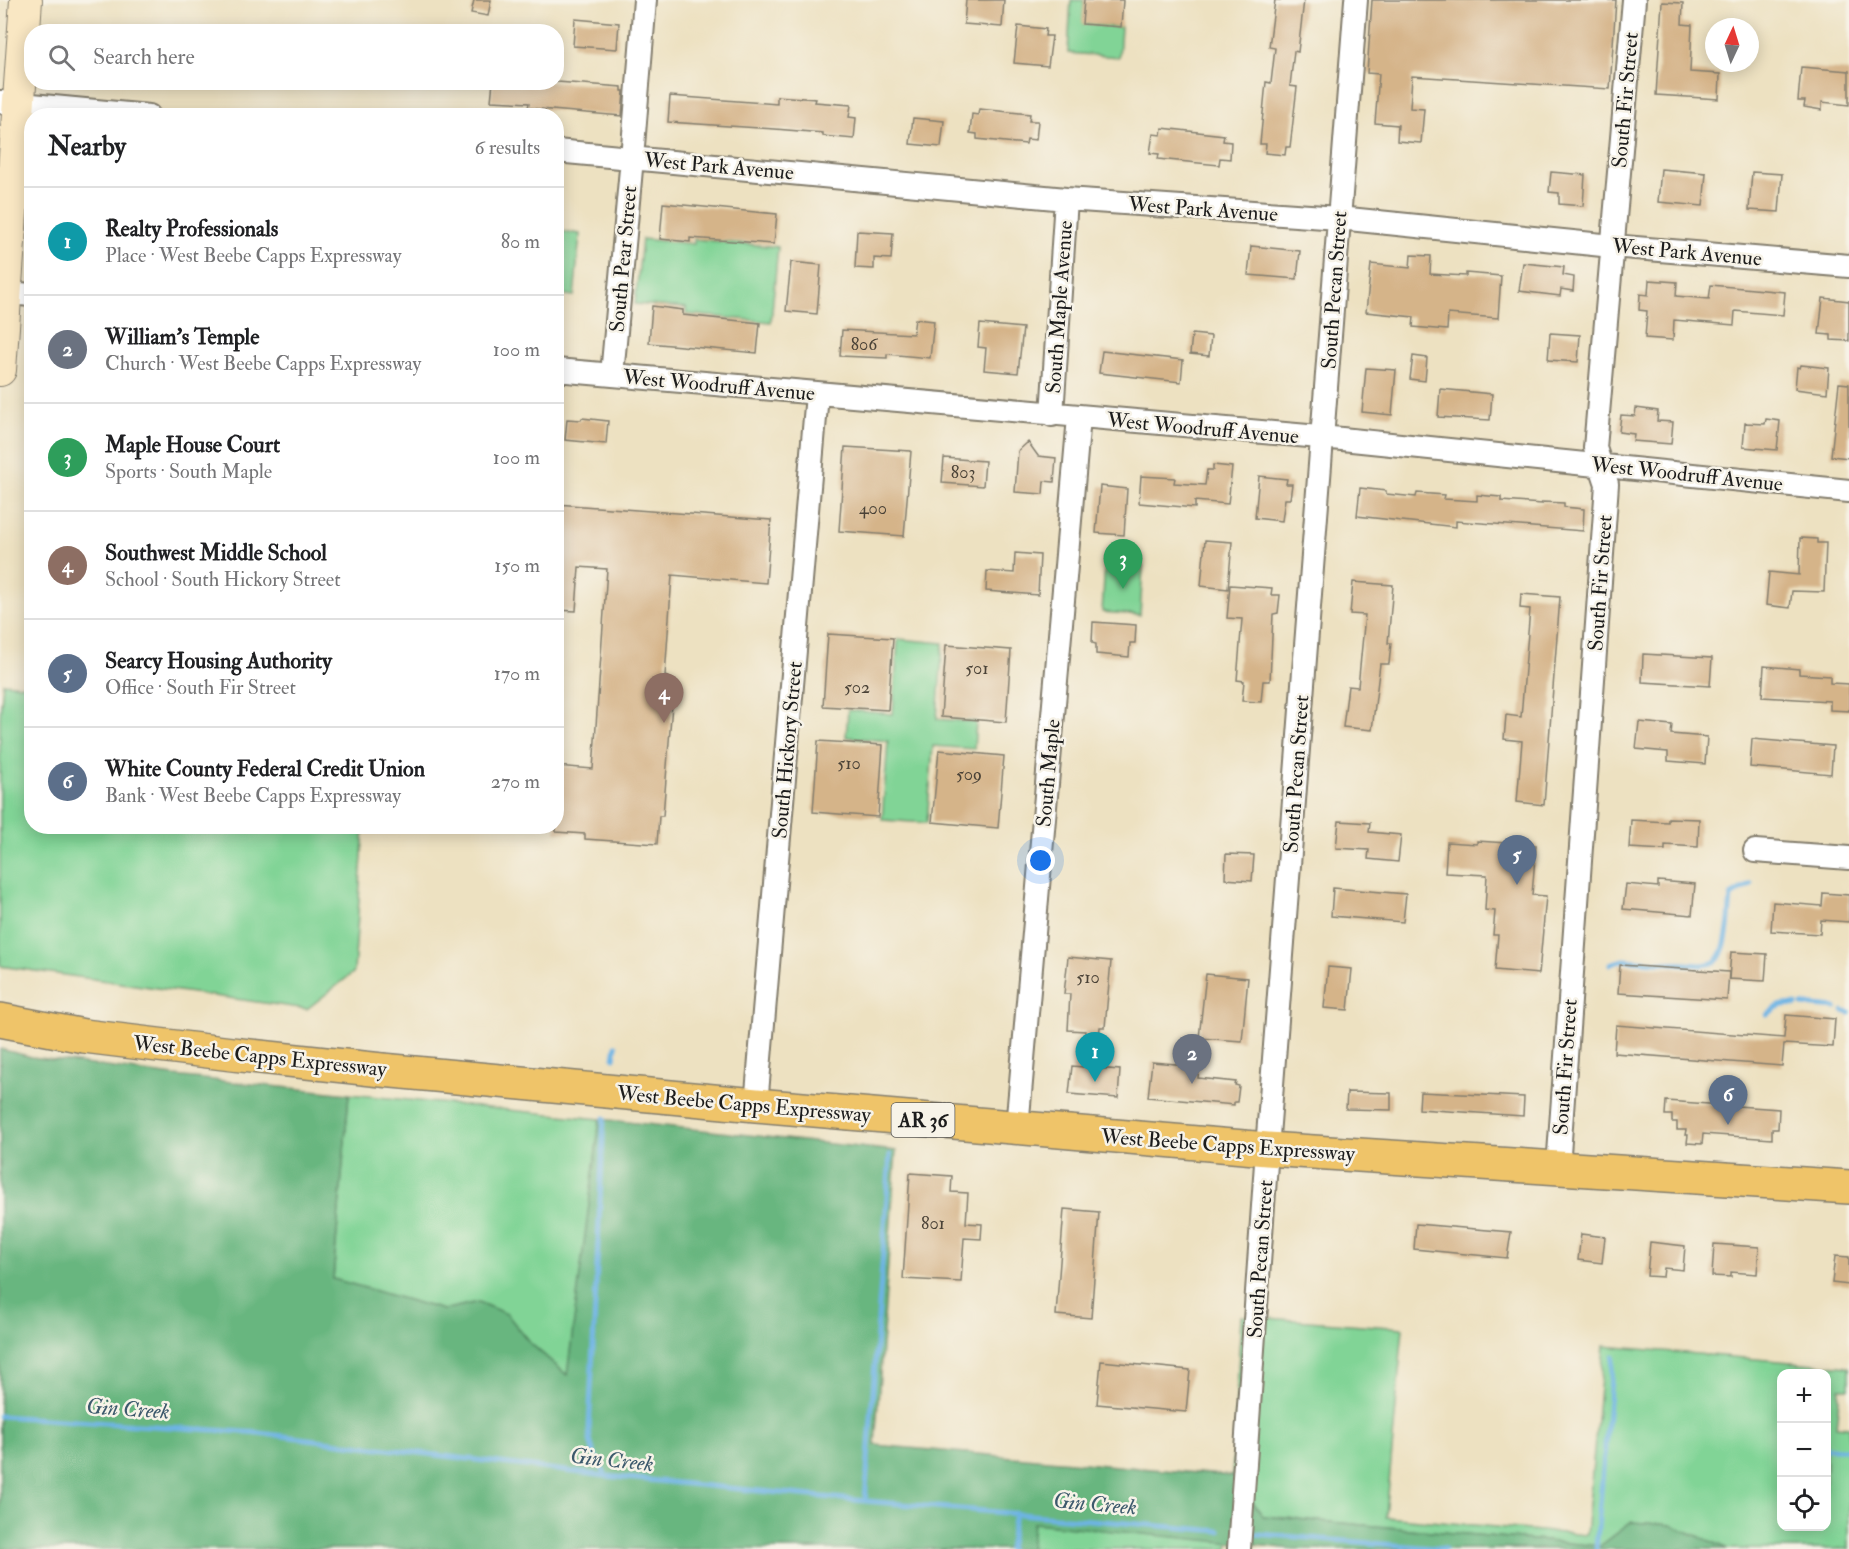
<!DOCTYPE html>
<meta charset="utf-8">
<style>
:root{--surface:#fff;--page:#f2f2f2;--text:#202124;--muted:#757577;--line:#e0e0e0;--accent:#b5179e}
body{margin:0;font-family:"IM FELL Double Pica",serif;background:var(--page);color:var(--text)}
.controls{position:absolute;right:18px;bottom:18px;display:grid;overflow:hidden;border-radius:12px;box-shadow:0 3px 15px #0003}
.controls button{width:54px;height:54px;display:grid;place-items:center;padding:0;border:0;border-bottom:2px solid var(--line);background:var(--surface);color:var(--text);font:30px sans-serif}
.compass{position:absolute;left:1705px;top:18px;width:54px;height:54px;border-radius:50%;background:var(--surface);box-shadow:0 3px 15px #0003;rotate:4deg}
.you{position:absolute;left:1041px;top:861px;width:21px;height:21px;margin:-15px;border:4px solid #fff;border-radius:50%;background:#1a73e8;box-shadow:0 0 0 9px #1a73e833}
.badge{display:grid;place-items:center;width:39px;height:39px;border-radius:50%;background:var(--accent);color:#fff;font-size:20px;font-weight:700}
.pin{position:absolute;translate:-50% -50px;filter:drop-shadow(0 2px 3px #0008)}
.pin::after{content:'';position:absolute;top:32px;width:21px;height:18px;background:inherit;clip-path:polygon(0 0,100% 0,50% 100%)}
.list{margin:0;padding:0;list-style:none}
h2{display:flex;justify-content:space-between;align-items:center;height:78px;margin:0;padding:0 24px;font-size:26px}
h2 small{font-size:20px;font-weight:400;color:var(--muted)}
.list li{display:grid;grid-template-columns:39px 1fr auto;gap:18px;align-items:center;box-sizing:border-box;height:108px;padding:0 24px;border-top:2px solid var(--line)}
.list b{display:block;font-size:22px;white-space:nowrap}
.list p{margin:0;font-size:20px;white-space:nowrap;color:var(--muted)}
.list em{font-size:20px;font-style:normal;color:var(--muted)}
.icon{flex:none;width:33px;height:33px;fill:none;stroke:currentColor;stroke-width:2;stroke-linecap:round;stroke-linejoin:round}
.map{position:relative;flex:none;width:1849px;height:1549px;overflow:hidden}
.search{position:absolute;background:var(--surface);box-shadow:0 3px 15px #0003;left:24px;top:24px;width:540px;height:66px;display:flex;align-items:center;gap:15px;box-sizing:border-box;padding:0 21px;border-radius:24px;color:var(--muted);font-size:22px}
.panel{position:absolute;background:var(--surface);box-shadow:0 3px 15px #0003;left:24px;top:108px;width:540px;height:726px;border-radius:24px}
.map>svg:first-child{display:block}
.green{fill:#81d496;stroke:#4e7859;stroke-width:1.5;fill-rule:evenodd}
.forest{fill:#68b67f;stroke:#42694e;stroke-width:1.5}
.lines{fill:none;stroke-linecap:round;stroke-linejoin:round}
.stream{stroke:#6db4e4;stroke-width:5}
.building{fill:#d5b489}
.street-casing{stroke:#847e6e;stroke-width:26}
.secondary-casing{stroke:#847e6e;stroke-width:34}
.primary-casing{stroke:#847e6e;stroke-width:36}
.street{stroke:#fff;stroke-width:22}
.secondary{stroke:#f9e7c3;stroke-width:32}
.primary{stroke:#efc469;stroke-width:33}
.labels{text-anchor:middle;stroke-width:5;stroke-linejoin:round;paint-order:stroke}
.number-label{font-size:18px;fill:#4a4237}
.shield{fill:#f7f3e8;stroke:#5e5c59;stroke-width:1.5}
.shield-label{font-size:20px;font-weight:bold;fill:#1c1c1c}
.street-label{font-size:21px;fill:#1c1c1c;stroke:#f7f3e8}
.water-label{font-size:22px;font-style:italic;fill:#3c596c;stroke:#f7f3e8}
</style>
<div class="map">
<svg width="1849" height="1549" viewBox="0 0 1849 1549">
<rect width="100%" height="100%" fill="#f7f3e8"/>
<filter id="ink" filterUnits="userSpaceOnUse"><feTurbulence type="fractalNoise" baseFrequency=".0167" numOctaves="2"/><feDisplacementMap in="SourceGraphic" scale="12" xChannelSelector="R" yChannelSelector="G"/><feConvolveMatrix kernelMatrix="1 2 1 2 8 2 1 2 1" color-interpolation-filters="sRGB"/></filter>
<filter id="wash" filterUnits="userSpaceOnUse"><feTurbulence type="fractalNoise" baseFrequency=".008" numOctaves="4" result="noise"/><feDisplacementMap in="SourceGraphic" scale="24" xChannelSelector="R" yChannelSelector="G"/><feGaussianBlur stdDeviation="1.35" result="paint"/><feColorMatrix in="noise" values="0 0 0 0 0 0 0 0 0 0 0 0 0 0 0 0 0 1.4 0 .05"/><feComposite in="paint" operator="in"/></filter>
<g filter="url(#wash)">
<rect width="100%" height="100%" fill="#ede1c1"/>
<path class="green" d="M1071,0H1084L1083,24L1121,27L1119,57L1068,53Z
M557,231L580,234L574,296L557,294Z
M642,239L694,244V239L778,247L771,322L686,314V308L635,304Z
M1105,564L1143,566L1140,615L1102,612Z
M898,639L943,643L937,719L976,722L974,749L933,746L927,823L882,820L888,741L846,737L848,710L893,714Z
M3,683L31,686L32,826L364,827L354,972L307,1009L0,966V717Z
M349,1094L600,1119L568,1376L530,1343L506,1314L478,1302L443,1310L333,1279Z
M1241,1316L1403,1328L1386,1517L1586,1535L1604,1346L1849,1367V1388H1840L1836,1426L1849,1427V1549H1729L1671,1525L1632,1522L1600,1546L1263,1516L1232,1476ZM1782,1374H1826V1526H1782Z
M1033,1522L1229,1542L1228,1549H1030Z"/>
<path class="forest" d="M0,1049L32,1057L174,1076L349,1094L333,1279L443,1310L478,1302L507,1314L530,1343L567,1375L600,1119L896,1151L875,1445L1232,1476L1263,1516L1600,1546L1632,1522L1671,1525L1729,1549H1294L1033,1523L1030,1549H0Z"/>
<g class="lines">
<path class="stream" d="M1610,964L1624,960L1702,965C1708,964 1715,964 1719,958C1729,943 1729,913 1731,896L1751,884
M1802,1005L1836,1008
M1843,1011L1849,1013
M1767,1015C1777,1006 1782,1003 1796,1005
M614,1058L616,1046
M604,1118L589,1430C590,1448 596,1460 606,1476
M1812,1370L1813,1374
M0,1416L259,1433L606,1476L865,1501L1220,1531
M1826,1449H1849
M865,1501L890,1155
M1246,1533L1445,1549
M1009,1549L1015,1513
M1596,1549L1613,1356"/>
</g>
<g id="blocks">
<path class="building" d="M474,0H491L488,16L471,13Z
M966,0H1004L1002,27L964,24Z
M1084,0H1123L1121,27L1082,24Z
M1275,0H1304L1298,52L1294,51L1290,86L1297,87L1290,147H1286L1285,155L1265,153L1266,144H1260L1266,82L1271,83L1275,48L1269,47Z
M1372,0H1616L1610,89L1412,76L1410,108L1424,109L1421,143L1397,141L1398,125L1375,123L1379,74L1367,73Z
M1662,2L1683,3L1682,24L1692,25L1690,72L1720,74L1719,99L1656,95Z
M575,19L619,23L617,49L573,46Z
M1018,26L1046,29L1045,36H1052L1048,66L1014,63Z
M1801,67L1849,71V105L1822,102V110L1804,107L1805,101H1798Z
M493,82H557L622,87V91H624L622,116L528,108L529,103L491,101Z
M670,96L777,104V96L816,99L815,102L851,105L849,117L856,118L854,139L823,136V133L775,129L668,122Z
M979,109L1030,114L1029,121H1038L1036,140L1027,139L1026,144L977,139V134L970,133L972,114L978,115Z
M913,118L944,121L941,147L910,144Z
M1162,128L1224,135L1223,141L1231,142L1230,159L1220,158L1219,165L1158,159L1159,154L1150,153L1153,134L1161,135Z
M1661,169L1706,173L1703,206L1658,202Z
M1551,172L1585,175L1583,206L1559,204V193L1549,192Z
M1752,172L1782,174L1779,212L1749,210Z
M663,203L777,214L774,244L690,238V242L660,239Z
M857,231L893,233L891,259L874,258V269L855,268Z
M1251,246L1300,251L1297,279L1248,275Z
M1411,255L1431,256L1430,274L1466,276V273L1501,276L1498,318L1448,314L1447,330L1413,327L1414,317L1366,312L1371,264L1410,268Z
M791,262L821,265L817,314L786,311Z
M1523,263L1564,267L1563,275L1574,277L1573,291L1561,289L1560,296L1519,291Z
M1649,280L1677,282L1676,296L1709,299L1711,285L1785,292L1783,315L1735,311L1734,325L1674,320L1673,340L1645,338L1647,311L1639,310L1640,294L1648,295Z
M1823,298L1849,301V341L1831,340V335L1819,334Z
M652,306L683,310V315L760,323L757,353L649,343Z
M915,319L934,321L930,358L887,354V358L840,356L842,330L913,334Z
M980,324L1023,328L1018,373L984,370L986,348L978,347Z
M1550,333L1580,335L1578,362L1548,360Z
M1192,334L1211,336L1209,356L1190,354Z
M1102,351L1183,360L1181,382L1099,373Z
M1413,356L1427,358L1425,381L1410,379Z
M1801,365L1829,368L1827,393L1795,389L1797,367L1800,368Z
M1366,368L1396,370L1392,415L1362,412Z
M1839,383L1849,384V458L1831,456Z
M1440,389L1492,394L1490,420L1438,417Z
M1636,408L1658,411L1657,421L1673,422L1671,444L1633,441L1634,434L1619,432L1621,415L1635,416Z
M582,418L608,421L606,444L565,440L567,419L581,420Z
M1766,419L1780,421L1777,450L1743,447L1745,423L1765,424Z
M1028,442L1038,456L1056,458L1054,482L1044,481L1043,494L1015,492L1018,451Z
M845,447L911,451L904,536L839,531Z
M944,458L985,461L983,486L942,483Z
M1213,465L1232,467L1228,504L1195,501V508L1139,503L1141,476L1175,478L1174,483L1205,485L1207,470H1213Z
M1259,476L1287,479L1286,484H1292L1290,499H1285L1282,521L1255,518Z
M1100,486L1127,489L1124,535L1096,533Z
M1360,488L1386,491V494L1416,497L1417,493L1445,495L1444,499L1477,501V495L1501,497V501L1542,504V502L1564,503V507L1584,509L1583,531L1456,521V527L1357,516Z
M556,504L771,520L766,583L672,575L665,676L674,680L663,816H659L657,844L585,839V834L556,832V766L593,769L607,569L579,567L576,611L556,610Z
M1800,538L1817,539V543H1826L1824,592L1792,591L1790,608L1766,605L1769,572L1799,575Z
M1205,540L1232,542L1228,589L1201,586Z
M1015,553L1040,555L1038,595L986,591L987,571L1014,573Z
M1353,582L1393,585L1388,643H1391L1389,664H1380L1372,730L1343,727L1348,686L1358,687L1365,615L1350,614Z
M1230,585L1272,588L1271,595H1280L1278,613L1273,614L1270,681H1263L1261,702L1242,701L1244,681L1237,680L1242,619L1227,618Z
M1521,594L1560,597L1544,805L1517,802L1522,741L1504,739L1506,715L1521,717L1530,609L1520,608Z
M1093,622L1136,625L1135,643H1130L1129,657L1096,654V644L1092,643Z
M828,634L893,638L888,710L823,706Z
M946,645L1011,650L1006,722L941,717Z
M1643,654L1712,658L1710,686L1642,682Z
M1764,666L1799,669V674L1830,676V683L1849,684V711L1830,710V701L1762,697Z
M1639,722L1672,725L1671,734L1707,737L1705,764L1668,761V752L1636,749Z
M1752,739L1833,746L1831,774L1750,767Z
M818,741L883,745L878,817L813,812Z
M939,750L1004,756L998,828L932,822Z
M1668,818L1699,819L1698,847L1665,845V850L1629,848L1631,820L1668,822Z
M1339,821L1370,823L1369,832L1401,835L1398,862L1368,859L1369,850L1336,848Z
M1477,841L1536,845L1532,895L1546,896L1539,974L1495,970L1498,935H1493L1495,911L1485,910L1487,875L1445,873L1447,842L1477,844Z
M1226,854L1254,855L1252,881L1225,879Z
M1658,881L1695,884L1692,915L1623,909L1626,884L1658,887Z
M1333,888L1406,894L1403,922L1331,916Z
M1823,893L1849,895V922L1821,920L1820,934L1771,931L1773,902L1822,906Z
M1731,952L1767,954L1765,981L1729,979Z
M1068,957L1111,961L1105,1027H1100L1096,1068L1120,1070L1118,1098L1069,1094L1072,1066L1083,1067L1085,1031L1068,1030L1070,994H1064Z
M1620,965L1729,972L1727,1000L1618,993Z
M1328,967L1352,969L1348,1010L1324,1008Z
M1206,974L1248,978L1242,1041L1199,1038Z
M1786,1015L1835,1019L1833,1047L1784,1044L1782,1066L1614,1053L1616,1025L1784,1038Z
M1152,1062L1199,1066L1198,1078L1236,1082L1235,1085L1239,1086L1237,1102H1234V1105L1148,1097Z
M1347,1092L1391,1093V1110L1346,1109Z
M1420,1092L1524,1097L1523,1116L1419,1109Z
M1666,1101L1779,1109L1778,1129H1772V1139L1703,1134L1702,1144L1687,1143L1688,1135H1685L1686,1130H1677V1122H1672V1115H1665Z
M910,1173L952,1176L951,1192L968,1193L966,1223L982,1224L981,1239L964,1238L961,1282L903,1279Z
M1064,1209L1099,1212L1091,1318L1056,1315Z
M1416,1224L1511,1232L1507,1258L1414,1249Z
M1581,1234L1605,1237L1602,1263L1578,1260Z
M1650,1242L1685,1246L1683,1270L1664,1268L1663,1277L1647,1276Z
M1714,1244L1759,1247L1757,1274L1731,1272V1277L1712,1276Z
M1835,1256L1849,1257V1285L1832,1283Z
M1101,1361L1190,1370L1186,1412L1097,1404Z"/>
</g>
</g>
<g filter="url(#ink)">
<use href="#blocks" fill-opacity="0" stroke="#847e6e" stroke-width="1.5"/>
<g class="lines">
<g class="street-casing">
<path id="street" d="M0,102L149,116
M556,151L1066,199L1339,218L1612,246L1849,266
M6,293L32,295
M556,370L1342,439L1849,491
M612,375L632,158L645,0
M1052,415L1066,199
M1755,851L1849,858
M756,1105L817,394
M1017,1128L1079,417
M1558,1168L1607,484L1595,448L1634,0
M1239,1549L1267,1149L1356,0"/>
</g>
<g class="secondary-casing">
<path id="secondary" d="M0,370L26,0"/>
</g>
<g class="primary-casing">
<path id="primary" d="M0,1020L84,1036L232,1054L382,1070L756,1105L1267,1149L1849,1187"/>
</g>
<use href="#street" class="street"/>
<use href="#secondary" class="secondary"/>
<use href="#primary" class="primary"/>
</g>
</g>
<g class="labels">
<g class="number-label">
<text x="864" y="350">806</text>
<text x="963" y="478">803</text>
<text x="873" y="514">400</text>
<text x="977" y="674">501</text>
<text x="857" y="693">502</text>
<text x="849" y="769">510</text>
<text x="969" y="780">509</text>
<text x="1088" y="983">510</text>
<text x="933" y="1229">801</text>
</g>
<rect class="shield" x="891.5" y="1103" width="63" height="34" rx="4.5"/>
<g class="shield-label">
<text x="923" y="1127">AR 36</text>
</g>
<g class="street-label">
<text transform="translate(1625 100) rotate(-85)" y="7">South Fir Street</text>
<text transform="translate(719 166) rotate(5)" y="7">West Park Avenue</text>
<text transform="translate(1203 209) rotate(4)" y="7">West Park Avenue</text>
<text transform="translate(1687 252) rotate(5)" y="7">West Park Avenue</text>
<text transform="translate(623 259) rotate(-85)" y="7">South Pear Street</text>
<text transform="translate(1334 290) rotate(-86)" y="7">South Pecan Street</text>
<text transform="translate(1059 307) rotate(-86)" y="7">South Maple Avenue</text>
<text transform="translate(719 385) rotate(5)" y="7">West Woodruff Avenue</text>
<text transform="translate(1203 428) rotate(5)" y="7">West Woodruff Avenue</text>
<text transform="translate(1687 474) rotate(6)" y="7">West Woodruff Avenue</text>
<text transform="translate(1600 583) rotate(-86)" y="7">South Fir Street</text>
<text transform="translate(787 750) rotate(-85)" y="7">South Hickory Street</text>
<text transform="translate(1048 773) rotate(-85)" y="7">South Maple</text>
<text transform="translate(1296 774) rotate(-86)" y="7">South Pecan Street</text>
<text transform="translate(260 1056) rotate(6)" y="7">West Beebe Capps Expressway</text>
<text transform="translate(1565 1067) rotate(-86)" y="7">South Fir Street</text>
<text transform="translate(744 1104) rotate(5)" y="7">West Beebe Capps Expressway</text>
<text transform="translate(1228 1145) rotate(4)" y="7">West Beebe Capps Expressway</text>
<text transform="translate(1260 1259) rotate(-86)" y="7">South Pecan Street</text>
</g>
<g class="water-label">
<text transform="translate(128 1408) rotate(4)" y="8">Gin Creek</text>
<text transform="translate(612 1459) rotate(6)" y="8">Gin Creek</text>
<text transform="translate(1095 1503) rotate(5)" y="8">Gin Creek</text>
</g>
</g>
</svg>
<div class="controls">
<button>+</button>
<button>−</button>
<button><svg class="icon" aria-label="locate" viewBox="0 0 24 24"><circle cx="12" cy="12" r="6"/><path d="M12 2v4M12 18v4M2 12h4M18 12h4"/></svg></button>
</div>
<svg class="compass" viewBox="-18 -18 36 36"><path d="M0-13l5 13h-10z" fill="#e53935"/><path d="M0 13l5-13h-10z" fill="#757577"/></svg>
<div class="you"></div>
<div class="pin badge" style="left:1095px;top:1082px;background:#0f9aa8">1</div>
<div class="pin badge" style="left:1192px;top:1084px;background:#6b7280">2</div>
<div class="pin badge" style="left:1123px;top:589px;background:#2e9e5b">3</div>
<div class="pin badge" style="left:664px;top:723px;background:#8d6e63">4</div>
<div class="pin badge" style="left:1517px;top:885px;background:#5c6f8a">5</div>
<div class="pin badge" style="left:1728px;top:1125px;background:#5c6f8a">6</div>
<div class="search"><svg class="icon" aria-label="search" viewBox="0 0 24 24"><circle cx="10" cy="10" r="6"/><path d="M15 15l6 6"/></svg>Search here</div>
<section class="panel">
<h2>Nearby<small>6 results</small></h2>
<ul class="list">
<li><span class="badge" style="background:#0f9aa8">1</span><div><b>Realty Professionals</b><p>Place · West Beebe Capps Expressway</p></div><em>80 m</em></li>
<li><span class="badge" style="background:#6b7280">2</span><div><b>William's Temple</b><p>Church · West Beebe Capps Expressway</p></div><em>100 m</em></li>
<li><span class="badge" style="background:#2e9e5b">3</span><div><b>Maple House Court</b><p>Sports · South Maple</p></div><em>100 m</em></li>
<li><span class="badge" style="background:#8d6e63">4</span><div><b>Southwest Middle School</b><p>School · South Hickory Street</p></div><em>150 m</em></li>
<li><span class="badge" style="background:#5c6f8a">5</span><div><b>Searcy Housing Authority</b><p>Office · South Fir Street</p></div><em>170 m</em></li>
<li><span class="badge" style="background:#5c6f8a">6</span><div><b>White County Federal Credit Union</b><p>Bank · West Beebe Capps Expressway</p></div><em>270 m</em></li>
</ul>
</section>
</div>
